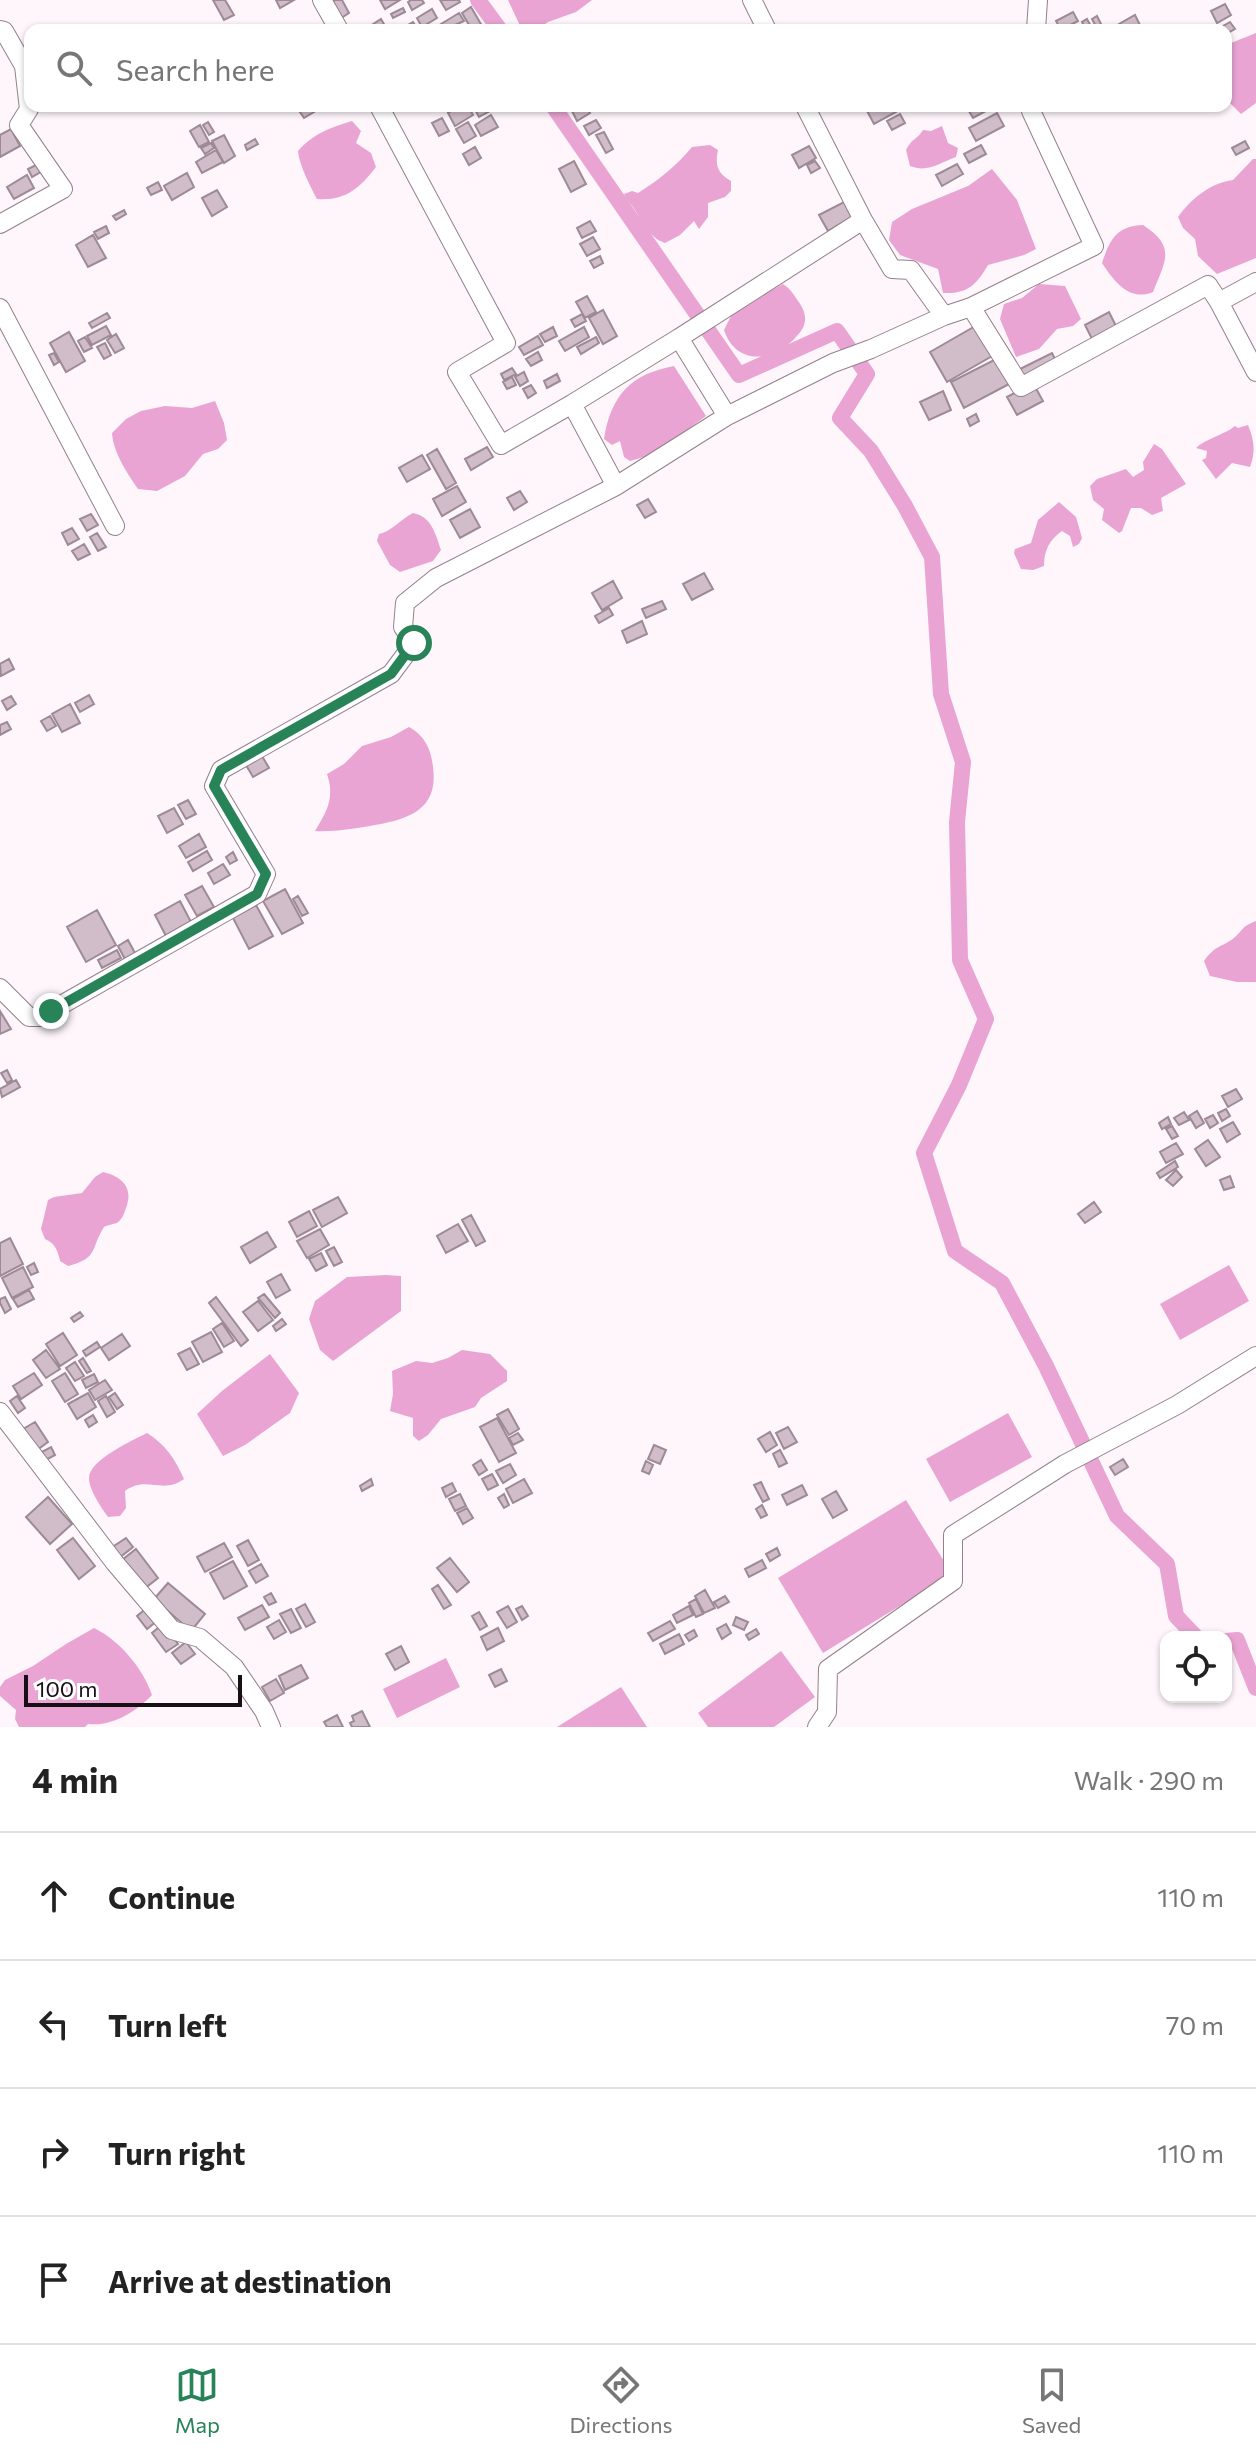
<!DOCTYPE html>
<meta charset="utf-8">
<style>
:root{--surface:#fff;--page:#f6f6f6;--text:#222;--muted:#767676;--line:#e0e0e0;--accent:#298359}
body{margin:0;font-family:Commissioner,sans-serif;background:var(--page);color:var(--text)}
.controls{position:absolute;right:24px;bottom:24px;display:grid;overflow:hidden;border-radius:16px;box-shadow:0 2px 6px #0004}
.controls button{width:72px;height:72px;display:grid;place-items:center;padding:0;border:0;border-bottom:2px solid var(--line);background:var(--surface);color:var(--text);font:40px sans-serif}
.scale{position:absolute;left:24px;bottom:20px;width:218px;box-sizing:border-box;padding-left:8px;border:4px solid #171015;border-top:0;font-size:22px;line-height:28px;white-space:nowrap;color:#171015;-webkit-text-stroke:6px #fff;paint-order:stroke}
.stop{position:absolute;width:24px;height:24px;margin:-18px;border:6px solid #298359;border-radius:50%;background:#fff}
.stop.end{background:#298359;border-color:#fff;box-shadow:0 2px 8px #0008}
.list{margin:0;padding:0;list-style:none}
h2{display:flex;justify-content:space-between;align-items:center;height:104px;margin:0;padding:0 32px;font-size:34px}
h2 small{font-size:26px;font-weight:400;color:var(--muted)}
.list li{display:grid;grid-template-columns:52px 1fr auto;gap:24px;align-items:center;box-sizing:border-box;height:128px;padding:0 32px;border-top:2px solid var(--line)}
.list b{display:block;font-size:30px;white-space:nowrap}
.list em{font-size:26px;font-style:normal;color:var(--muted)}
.icon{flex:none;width:44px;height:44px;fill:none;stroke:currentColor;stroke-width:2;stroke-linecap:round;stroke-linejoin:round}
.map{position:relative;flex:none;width:1256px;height:1727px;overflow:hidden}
.search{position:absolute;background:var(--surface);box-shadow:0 2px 6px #0004;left:24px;right:24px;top:24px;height:88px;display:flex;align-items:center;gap:20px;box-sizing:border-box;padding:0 28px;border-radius:16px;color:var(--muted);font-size:30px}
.sheet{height:616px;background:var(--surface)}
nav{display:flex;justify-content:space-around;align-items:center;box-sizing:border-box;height:112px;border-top:2px solid var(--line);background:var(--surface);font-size:22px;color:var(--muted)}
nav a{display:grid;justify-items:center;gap:4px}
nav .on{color:var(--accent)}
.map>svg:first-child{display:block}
.water{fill:#e9a4d3}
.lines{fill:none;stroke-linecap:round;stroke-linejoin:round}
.canal{stroke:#e9a4d3;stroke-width:16}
.building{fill:#d0bdc9;stroke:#9d8a96;stroke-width:2}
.street-casing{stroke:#93808c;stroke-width:20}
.street{stroke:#fff;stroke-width:18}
.route{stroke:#298359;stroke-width:10}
</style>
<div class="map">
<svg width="1256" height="1727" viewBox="0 0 1256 1727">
<rect width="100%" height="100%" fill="#fef6fb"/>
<path class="water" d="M508,0H592L576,12L548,22L537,30H522Z
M1256,33V103L1241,114L1226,99V45Z
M352,121L361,131L356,143L371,153L376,167C359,189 345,201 317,199C310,186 299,164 298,151C314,133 330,128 352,121Z
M942,126L948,143L958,148L956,157C939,163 928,173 910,166L906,150C913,137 917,140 923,130L931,131Z
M710,145L718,150C715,165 717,173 731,181V191L725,197L708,203V217L699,229L694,221L680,235L665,243C649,237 644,224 635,210C631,203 627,202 624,194L632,191L638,193C659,180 676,166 692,147Z
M1253,159H1256V258L1217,274L1198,256L1195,239L1183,228L1178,217C1191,199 1210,183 1233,180Z
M992,169L1017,200L1036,249L1024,255L988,265C976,285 968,294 943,293L938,269L900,255L889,240L892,222L912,209L968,186Z
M1143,225C1177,247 1165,261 1153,292C1129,302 1114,281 1102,263C1110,239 1117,226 1143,225Z
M783,284C789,288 792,292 796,298C801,305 806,312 805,321C804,328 800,333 795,338C773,362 736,366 724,330L733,312Z
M1039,284L1065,286L1081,319L1073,326L1057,329L1039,349L1016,357L1000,319L1004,304L1022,298Z
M674,366L706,416L654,454L630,461L624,457L620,441L612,445L604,439C611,395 631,374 674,366Z
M215,401L224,423L227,440L218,449L203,454L185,476L157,491L138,489C127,473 113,452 112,433L126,419L141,411L165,406L192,408Z
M1248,425C1254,440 1256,451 1250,467L1232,463L1216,479L1202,460L1206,458L1207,451L1196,448C1205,439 1224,435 1235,426L1238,428Z
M1154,444L1162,449L1186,484L1161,498L1163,511L1152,515L1141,508H1131L1122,531L1119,533L1102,520L1104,509L1093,500L1090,486L1097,479L1126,469L1133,477L1144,470L1143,462Z
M1059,502L1076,517L1082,538L1079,544L1073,547L1070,536L1062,531C1049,540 1044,551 1044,566L1033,570L1021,569L1014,553L1015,549L1031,543L1038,520Z
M413,513C432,517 435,533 441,550L433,561L400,572L390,565L377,541L379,534C391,532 401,519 413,513Z
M409,727C425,736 431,749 433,767C439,811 407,820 370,826C351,829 334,832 315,831C327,811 335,798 327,774L344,764L362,746L391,737Z
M1256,921V982H1237L1210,976L1204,961C1216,944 1222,948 1235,937C1245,928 1241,927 1256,921Z
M103,1172C120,1176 133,1186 127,1205C125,1211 123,1219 117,1223C116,1223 105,1226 104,1227C90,1249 99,1258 68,1266L60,1261C58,1251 55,1243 45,1239L41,1229L48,1200L54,1197L82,1193L95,1177Z
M1229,1265L1249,1301L1180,1340L1160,1304Z
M386,1275L401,1276V1311L333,1361L320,1350L309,1319L315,1301L347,1277Z
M462,1350L490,1354L507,1371V1381L481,1398L475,1407L441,1419L428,1435L419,1441L413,1436V1418L390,1411L393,1394L392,1371L416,1361L432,1363L448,1358Z
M270,1354L299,1393L290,1413L245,1445L223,1456L197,1414L222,1391Z
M1008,1413L1032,1457L950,1502L926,1459Z
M147,1433C166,1445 175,1459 184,1479C162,1495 147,1475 125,1491L126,1508L120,1516L108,1517C101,1507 89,1490 89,1478C89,1460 133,1440 147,1433Z
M906,1500L952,1574L823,1653L778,1578Z
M94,1628C119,1640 143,1668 152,1695C137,1711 112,1727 88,1724L85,1727H19L15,1719L16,1710L0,1696V1687L5,1680L33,1666L66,1644Z
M781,1651L815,1697L774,1727H708L698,1713Z
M446,1658L460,1687L397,1718L383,1689Z
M621,1687L647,1727H557Z"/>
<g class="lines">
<path class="canal" d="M478,0L500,30
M553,106L739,375L837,331L867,374L840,418L871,451L905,506L932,557L941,694L963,762L957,822L960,960L986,1019L959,1085L924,1153L955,1251L1002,1283L1046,1366L1117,1516L1167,1564L1176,1616L1196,1637
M1226,1641L1237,1640L1256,1688"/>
</g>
<path class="building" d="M213,0H225L234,15L224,20Z
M276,0H294L280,8Z
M335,0H342L349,13L338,20L329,3Z
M380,0H400L385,9Z
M411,0H422L424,3L412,10L408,2Z
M440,0H459L460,2L446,10Z
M1225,4L1231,15L1217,23L1211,11Z
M471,7L482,26L475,30H472L462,13Z
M403,8L405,12L393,18L391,14Z
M432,9L437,18L422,27L417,18Z
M1073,12L1078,21L1061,30L1056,21Z
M459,13L464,21L444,30L441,24Z
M1135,15L1140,25L1131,30H1123L1119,24Z
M1097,16L1104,30H1098L1092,19Z
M381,19L385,26L378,30H372L370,26Z
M1087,19L1093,30H1086L1082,22Z
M413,22L418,30H404L403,28Z
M1230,22L1235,29L1226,34V30H1216Z
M310,106L314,112L304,118L300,112Z
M460,106H468L473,115L455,126L448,113Z
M477,106H488L490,111L479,117L474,108Z
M582,106H586L590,113L577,121L572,111Z
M871,106H893L896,112L874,124L866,109Z
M966,106H995L973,118Z
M997,113L1004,126L976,141L969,128Z
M900,114L905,123L892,130L887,121Z
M491,115L498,127L481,136L475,125Z
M442,118L449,131L439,136L432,123Z
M596,120L601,128L589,135L584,126Z
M208,122L214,132L209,135L203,125Z
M468,122L476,136L464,143L456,129Z
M200,125L209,142L199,147L190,131Z
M11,129L20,146L0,157V135Z
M604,132L613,149L606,153L596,135Z
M224,135L235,156L224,163L212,141Z
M255,139L258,144L247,150L245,145Z
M1245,141L1249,148L1236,155L1232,148Z
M211,143L214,148L205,154L201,148Z
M981,145L986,154L969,163L964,154Z
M809,146L816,158L799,168L792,155Z
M475,147L481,158L469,165L463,154Z
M216,150L223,162L202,173L196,162Z
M574,161L586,184L571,192L559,169Z
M815,161L820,168L811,173L807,165Z
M42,162L46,169L32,177L28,169Z
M957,164L963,174L942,186L936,175Z
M187,173L194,187L172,200L164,186Z
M27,175L34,188L14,199L7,187Z
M158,182L162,190L151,195L147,188Z
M217,190L227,207L212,216L202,198Z
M844,202L852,217L828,231L819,215Z
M124,210L126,214L116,220L113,216Z
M590,221L596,231L582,238L577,228Z
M106,226L109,233L98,239L94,232Z
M93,235L106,258L88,267L76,245Z
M593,237L600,249L587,256L580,244Z
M600,256L603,263L594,268L590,261Z
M587,296L596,312L585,318L576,302Z
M603,310L617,336L603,344L589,318Z
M1109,312L1118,330L1094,343L1085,325Z
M107,313L110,318L92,328L89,323Z
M582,314L586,321L575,327L571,320Z
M977,325L994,355L947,382L930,352Z
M106,326L111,335L92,345L87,336Z
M553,327L557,336L545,342L540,334Z
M584,327L589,337L565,351L559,341Z
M69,332L85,361L66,372L50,343Z
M116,334L124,348L115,353L107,340Z
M538,336L543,345L524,355L519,347Z
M85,337L92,348L84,352L78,341Z
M596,337L599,343L581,354L577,347Z
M105,343L111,355L104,359L97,347Z
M538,352L542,360L531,366L526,359Z
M54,353L59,362L54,365L49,355Z
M1052,353L1057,363L1025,380L1020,369Z
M996,359L1009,384L964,408L951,382Z
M512,368L516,374L504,380L501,374Z
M524,372L528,381L520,386L515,377Z
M557,374L560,381L547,388L544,381Z
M512,377L516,385L507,389L503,382Z
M1033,383L1043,401L1017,415L1007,397Z
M531,385L536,393L528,398L523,389Z
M943,391L951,410L929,420L920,402Z
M976,414L979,421L970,426L967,419Z
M487,447L493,457L471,470L465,459Z
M437,449L456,483L446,489L427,455Z
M422,455L430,469L407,482L399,468Z
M457,486L466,502L442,516L433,499Z
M520,491L527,502L514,510L507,498Z
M648,499L656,512L645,518L637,505Z
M470,509L480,527L460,538L450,520Z
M91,514L98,525L87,531L80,519Z
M72,528L79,539L68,545L62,533Z
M97,533L106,547L98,551L90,537Z
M84,544L90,554L78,560L72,551Z
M704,573L713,589L692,600L683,584Z
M613,581L622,598L602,610L592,593Z
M662,601L666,609L646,618L642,609Z
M609,608L613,615L599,623L595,616Z
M642,621L647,634L627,643L622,631Z
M9,659L14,669L1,676L0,664Z
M89,695L94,704L80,712L75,703Z
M11,696L16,704L7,710L2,701Z
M70,704L80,723L62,732L52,714Z
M50,716L56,726L47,731L41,721Z
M7,722L11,729L0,735V725Z
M262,756L269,768L253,777L246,765Z
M188,800L196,814L186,819L178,805Z
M174,808L183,824L167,833L158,816Z
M199,834L206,847L186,858L179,846Z
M207,851L212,860L193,871L188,862Z
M233,852L237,860L230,864L226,857Z
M223,864L230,875L214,884L208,873Z
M202,886L214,907L197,916L185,895Z
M285,889L303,923L282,934L263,901Z
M298,896L308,913L302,916L293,899Z
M180,901L191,922L166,936L155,915Z
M256,905L273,936L249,949L233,918Z
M97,910L116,945L86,962L67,927Z
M128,940L136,955L126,961L118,946Z
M117,950L121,958L102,968L98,960Z
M0,1011L11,1029L0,1034Z
M7,1070L12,1080L7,1083L1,1073Z
M16,1080L20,1087L2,1097L0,1089Z
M1236,1089L1242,1099L1228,1107L1222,1096Z
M1226,1109L1230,1116L1222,1121L1218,1113Z
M1197,1111L1204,1123L1196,1128L1189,1116Z
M1184,1112L1189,1120L1179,1125L1174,1118Z
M1213,1115L1218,1123L1210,1128L1205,1119Z
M1168,1117L1171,1124L1162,1129L1159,1123Z
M1233,1122L1240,1134L1227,1142L1220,1129Z
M1172,1126L1178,1136L1172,1139L1166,1129Z
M1208,1140L1220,1157L1206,1166L1195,1149Z
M1176,1143L1183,1154L1166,1163L1160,1152Z
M1175,1161L1178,1167L1160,1178L1157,1173Z
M1176,1170L1182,1177L1173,1186L1166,1180Z
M1230,1176L1234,1187L1224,1190L1220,1180Z
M338,1197L347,1213L322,1227L313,1210Z
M1094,1202L1101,1212L1085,1223L1078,1214Z
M309,1211L317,1226L297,1237L289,1222Z
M471,1215L485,1241L476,1246L462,1220Z
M458,1224L468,1241L446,1253L437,1236Z
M320,1229L329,1245L307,1258L297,1241Z
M267,1232L276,1247L250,1263L241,1247Z
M10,1238L23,1264L0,1276V1243Z
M334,1247L342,1262L334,1266L326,1251Z
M321,1253L327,1265L316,1271L309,1259Z
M34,1263L38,1272L31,1275L27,1267Z
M23,1267L33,1287L12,1298L2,1278Z
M281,1274L290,1290L276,1298L267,1282Z
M29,1290L34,1299L18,1307L13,1299Z
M264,1294L280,1313L275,1318L258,1298Z
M5,1297L11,1309L5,1313L0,1303V1299Z
M216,1297L248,1340L241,1346L209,1303Z
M258,1301L273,1320L258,1331L243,1312Z
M80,1312L83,1316L74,1322L71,1318Z
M282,1319L286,1324L276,1331L273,1326Z
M222,1323L234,1341L224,1347L213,1329Z
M211,1332L222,1352L203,1362L192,1342Z
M63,1333L77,1355L60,1366L46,1344Z
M122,1334L130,1346L109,1360L101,1348Z
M97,1342L100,1347L86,1356L83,1351Z
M190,1348L199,1364L187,1370L178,1354Z
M46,1350L60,1369L46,1378L33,1360Z
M83,1358L91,1371L87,1373L79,1361Z
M75,1362L84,1376L75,1381L66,1368Z
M34,1373L42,1385L21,1399L13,1386Z
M65,1373L78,1394L65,1402L52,1381Z
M94,1374L98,1382L86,1388L82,1380Z
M105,1380L112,1390L95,1400L89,1390Z
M88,1393L96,1407L77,1419L68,1404Z
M115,1393L123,1405L117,1409L109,1397Z
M17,1396L25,1408L18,1413L10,1401Z
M106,1396L115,1412L107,1417L98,1401Z
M508,1409L519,1429L509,1435L497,1415Z
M93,1415L97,1422L89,1427L85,1420Z
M497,1418L516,1453L499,1462L480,1427Z
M35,1422L48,1442L37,1450L23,1429Z
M788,1427L797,1442L784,1449L776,1433Z
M770,1432L777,1445L766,1452L758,1439Z
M518,1433L523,1440L513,1445L509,1438Z
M654,1445L666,1450L660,1464L648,1459Z
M51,1447L55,1455L44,1461L40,1453Z
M780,1450L787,1463L779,1467L773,1454Z
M1123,1459L1128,1467L1115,1475L1110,1467Z
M481,1460L487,1470L479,1475L473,1465Z
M646,1461L653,1465L649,1474L642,1471Z
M510,1464L516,1475L503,1483L496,1471Z
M492,1474L498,1485L488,1490L482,1479Z
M371,1479L373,1485L362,1491L360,1486Z
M524,1479L532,1493L513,1503L506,1489Z
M761,1482L769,1499L763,1502L754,1485Z
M452,1483L456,1491L446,1497L442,1488Z
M802,1485L807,1495L787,1505L782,1495Z
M836,1491L847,1510L833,1518L822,1499Z
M460,1494L466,1506L455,1511L449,1499Z
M504,1494L509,1505L504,1508L498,1498Z
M48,1497L72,1524L50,1544L26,1517Z
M762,1505L767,1515L761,1518L756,1509Z
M467,1508L473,1518L463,1524L457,1513Z
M73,1538L95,1566L79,1579L57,1550Z
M126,1538L133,1547L119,1558L111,1548Z
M248,1540L259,1560L248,1566L237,1546Z
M224,1543L232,1557L205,1572L197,1557Z
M777,1548L780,1555L770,1561L766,1554Z
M136,1549L158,1578L144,1589L122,1560Z
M450,1558L469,1582L457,1592L437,1568Z
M762,1560L766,1568L749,1577L745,1569Z
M233,1561L247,1586L224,1599L210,1573Z
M261,1564L268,1576L256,1583L249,1571Z
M168,1583L205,1614L191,1631L154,1599Z
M438,1585L451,1605L444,1609L432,1589Z
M705,1590L715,1608L704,1613L695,1596Z
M271,1593L276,1602L269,1605L264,1597Z
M725,1596L729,1602L718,1608L714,1602Z
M696,1599L703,1614L696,1617L689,1603Z
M305,1604L315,1622L306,1627L296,1609Z
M262,1605L269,1617L245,1630L238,1618Z
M508,1606L517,1622L507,1628L497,1612Z
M522,1606L528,1616L522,1620L516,1609Z
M689,1606L693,1615L677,1623L673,1615Z
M148,1607L158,1620L147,1629L137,1616Z
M291,1609L301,1628L291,1633L280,1614Z
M479,1612L487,1626L480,1630L472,1616Z
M736,1617L748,1622L744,1630L733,1625Z
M279,1620L286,1632L274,1639L267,1627Z
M670,1621L675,1629L653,1641L648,1633Z
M163,1624L178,1644L166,1652L152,1633Z
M726,1624L731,1633L722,1639L717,1629Z
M498,1628L504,1641L487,1650L481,1637Z
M756,1629L759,1634L749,1640L746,1635Z
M694,1630L697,1636L689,1641L685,1635Z
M679,1634L684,1644L665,1654L660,1644Z
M186,1642L195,1654L181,1664L172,1653Z
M401,1646L409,1662L395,1670L386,1654Z
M301,1665L308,1678L285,1690L279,1676Z
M501,1669L507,1681L495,1687L489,1675Z
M276,1679L284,1693L270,1701L262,1687Z
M362,1711L370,1727H352L350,1723L354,1721L352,1716Z
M337,1715L343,1727H327L324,1722Z"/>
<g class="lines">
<g class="street-casing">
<path id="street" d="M322,0L339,30
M752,0L767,30
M0,30L4,31L24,66L29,109L19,125L63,189L0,224
M1036,30L1038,0
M379,106L506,343L457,372L501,445L572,404
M805,106L863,220
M1219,302L1256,282
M971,307L1021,387L1208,285L1219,302L1256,372
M0,308L115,526
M679,338L863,220L892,269L911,270L944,316L971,307L1094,246L1031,111V106
M616,486L572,404L679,338L727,416L833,363L871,349L944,316
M0,988L29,1017H40L257,894L266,874L214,786L221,770L391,674L414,643L403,627L405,603L436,578L616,486L727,416
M0,1412L115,1563L172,1630L200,1638L234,1667L264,1711L271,1727
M817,1727L827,1712L828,1669L953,1581V1535L1065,1464L1177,1405L1256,1356"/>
</g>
<use href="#street" class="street"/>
</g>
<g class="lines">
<path class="route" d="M51,1011L257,894L266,874L214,786L221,770L391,674L414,643"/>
</g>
</svg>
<div class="controls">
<button><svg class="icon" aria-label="locate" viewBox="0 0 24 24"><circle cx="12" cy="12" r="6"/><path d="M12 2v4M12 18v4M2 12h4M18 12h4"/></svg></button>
</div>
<div class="scale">100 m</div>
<div class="stop" style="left:414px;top:643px"></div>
<div class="stop end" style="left:51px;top:1011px"></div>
<div class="search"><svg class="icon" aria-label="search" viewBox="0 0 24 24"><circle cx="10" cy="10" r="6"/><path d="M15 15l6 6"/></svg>Search here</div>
</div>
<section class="sheet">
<h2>4 min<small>Walk · 290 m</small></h2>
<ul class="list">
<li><svg class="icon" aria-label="ahead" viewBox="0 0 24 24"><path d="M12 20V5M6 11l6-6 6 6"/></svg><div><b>Continue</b></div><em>110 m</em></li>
<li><svg class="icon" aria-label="left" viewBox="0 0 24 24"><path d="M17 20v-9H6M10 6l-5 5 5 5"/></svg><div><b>Turn left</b></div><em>70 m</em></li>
<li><svg class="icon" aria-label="right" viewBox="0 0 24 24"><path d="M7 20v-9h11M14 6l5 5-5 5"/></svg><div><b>Turn right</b></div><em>110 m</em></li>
<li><svg class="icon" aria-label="arrive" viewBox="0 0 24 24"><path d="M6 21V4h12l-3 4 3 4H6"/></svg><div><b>Arrive at destination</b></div></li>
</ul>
</section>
<nav>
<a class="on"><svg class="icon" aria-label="map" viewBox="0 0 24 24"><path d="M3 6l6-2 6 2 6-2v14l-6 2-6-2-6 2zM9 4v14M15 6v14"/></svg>Map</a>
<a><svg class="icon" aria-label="directions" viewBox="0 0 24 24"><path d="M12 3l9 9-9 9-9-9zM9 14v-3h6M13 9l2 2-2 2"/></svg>Directions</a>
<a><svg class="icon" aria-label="saved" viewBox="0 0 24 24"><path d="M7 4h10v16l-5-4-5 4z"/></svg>Saved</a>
</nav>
